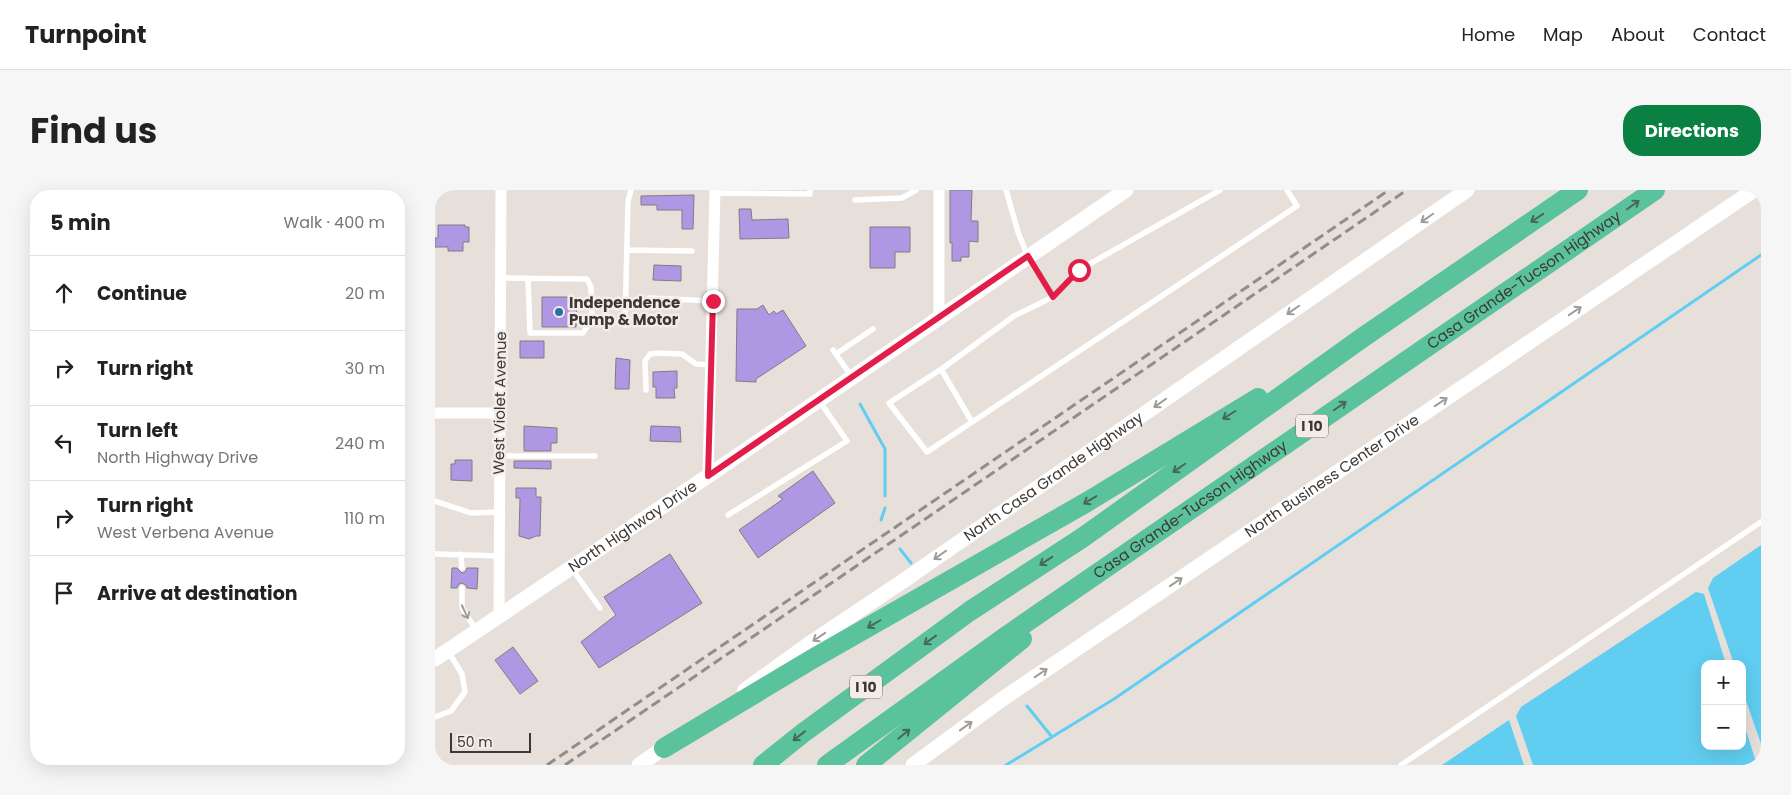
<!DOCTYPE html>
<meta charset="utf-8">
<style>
:root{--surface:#fff;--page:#f6f6f6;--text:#222;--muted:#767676;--line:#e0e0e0;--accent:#0b8043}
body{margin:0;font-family:Poppins,sans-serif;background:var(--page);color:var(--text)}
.controls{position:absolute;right:15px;bottom:15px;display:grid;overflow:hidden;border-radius:10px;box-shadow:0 5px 20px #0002}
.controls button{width:45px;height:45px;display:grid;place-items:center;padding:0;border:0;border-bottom:1px solid var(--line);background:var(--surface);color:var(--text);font:25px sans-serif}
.scale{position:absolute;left:15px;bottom:12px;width:81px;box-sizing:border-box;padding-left:5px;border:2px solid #3b3836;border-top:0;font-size:14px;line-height:18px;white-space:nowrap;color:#3b3836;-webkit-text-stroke:4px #f4ece7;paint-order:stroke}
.stop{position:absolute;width:15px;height:15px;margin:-11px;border:4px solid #e11d48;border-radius:50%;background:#fff}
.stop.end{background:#e11d48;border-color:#fff;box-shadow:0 1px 5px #0008}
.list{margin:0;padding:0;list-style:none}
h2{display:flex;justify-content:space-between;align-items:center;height:65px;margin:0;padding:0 20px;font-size:21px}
h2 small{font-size:16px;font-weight:400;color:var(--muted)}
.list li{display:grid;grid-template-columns:32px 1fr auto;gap:15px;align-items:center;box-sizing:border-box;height:75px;padding:0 20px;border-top:1px solid var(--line)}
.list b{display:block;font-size:19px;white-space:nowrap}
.list p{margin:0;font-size:16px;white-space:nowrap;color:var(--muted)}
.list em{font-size:16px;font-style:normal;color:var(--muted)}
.icon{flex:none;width:28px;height:28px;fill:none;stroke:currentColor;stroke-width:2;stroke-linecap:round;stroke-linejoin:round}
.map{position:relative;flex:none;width:1326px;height:575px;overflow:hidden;border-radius:20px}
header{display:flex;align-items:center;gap:30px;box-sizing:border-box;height:70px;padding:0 25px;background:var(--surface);border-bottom:1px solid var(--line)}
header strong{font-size:24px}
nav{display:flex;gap:28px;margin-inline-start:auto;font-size:18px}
.intro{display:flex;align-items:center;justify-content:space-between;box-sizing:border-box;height:120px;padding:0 30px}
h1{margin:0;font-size:35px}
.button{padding:12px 22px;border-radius:20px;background:var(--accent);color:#fff;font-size:18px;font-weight:700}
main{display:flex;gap:30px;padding:0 30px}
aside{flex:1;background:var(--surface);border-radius:20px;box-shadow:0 5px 20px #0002}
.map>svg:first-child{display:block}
.water{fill:#61cef1}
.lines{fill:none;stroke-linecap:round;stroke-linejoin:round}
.stream{stroke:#61cef1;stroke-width:3}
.building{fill:#b097e4;stroke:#7e7c83}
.lane{stroke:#fff;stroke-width:5.5}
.street{stroke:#fff;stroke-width:11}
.secondary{stroke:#fff;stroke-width:15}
.highway{stroke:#5bc29e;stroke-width:20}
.rail{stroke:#928d89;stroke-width:3;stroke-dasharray:10 5;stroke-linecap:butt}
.oneway{stroke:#46685a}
.oneway2{stroke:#9d9c9a}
.route{stroke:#e11d48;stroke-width:6}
.poi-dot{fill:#286fa3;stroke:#f4ece7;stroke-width:2}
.labels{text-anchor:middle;stroke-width:5;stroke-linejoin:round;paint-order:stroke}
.shield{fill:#f4ece7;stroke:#726e6b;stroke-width:1}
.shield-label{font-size:14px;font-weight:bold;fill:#3b3836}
.street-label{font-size:15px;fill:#3b3836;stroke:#f4ece7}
.poi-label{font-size:15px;font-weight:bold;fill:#3b3836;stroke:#f4ece7;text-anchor:start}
</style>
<header>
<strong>Turnpoint</strong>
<nav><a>Home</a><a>Map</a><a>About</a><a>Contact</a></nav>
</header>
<div class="intro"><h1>Find us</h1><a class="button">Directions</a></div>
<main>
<aside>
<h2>5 min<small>Walk · 400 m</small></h2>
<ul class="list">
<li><svg class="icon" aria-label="ahead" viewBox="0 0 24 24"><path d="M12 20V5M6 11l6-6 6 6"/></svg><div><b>Continue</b></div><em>20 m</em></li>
<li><svg class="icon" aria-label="right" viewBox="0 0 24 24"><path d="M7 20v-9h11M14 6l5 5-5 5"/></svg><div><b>Turn right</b></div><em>30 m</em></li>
<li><svg class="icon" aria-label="left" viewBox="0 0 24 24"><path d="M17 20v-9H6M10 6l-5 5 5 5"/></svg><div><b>Turn left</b><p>North Highway Drive</p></div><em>240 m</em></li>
<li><svg class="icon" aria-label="right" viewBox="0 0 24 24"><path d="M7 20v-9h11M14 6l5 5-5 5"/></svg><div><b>Turn right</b><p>West Verbena Avenue</p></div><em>110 m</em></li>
<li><svg class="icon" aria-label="arrive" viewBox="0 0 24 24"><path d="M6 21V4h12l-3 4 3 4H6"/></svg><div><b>Arrive at destination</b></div></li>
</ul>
</aside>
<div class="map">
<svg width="1326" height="575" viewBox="0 0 1326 575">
<rect width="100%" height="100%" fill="#e7dfd9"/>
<path class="water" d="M1326,355V554L1307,499V474H1299L1273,398L1278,388Z
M1261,402L1269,404L1291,474H1270V556H1307V528L1322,575H1098L1081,526L1086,517Z
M1074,530L1089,575H1007Z"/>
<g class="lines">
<path class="stream" d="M425,214L450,259V306
M446,330L450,318
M465,359L476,373
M592,516L617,547
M571,575L679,509L1326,65"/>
</g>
<path class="building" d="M515,0H537L536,31H543V52L534,51V67H526V71H517V52L515,53Z
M259,5L258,39H247V20H222V15H206V6Z
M304,19H316L317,30L353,29L354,48L305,49Z
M3,35H30V37H34V52H28V61H13V57H0V48H3Z
M435,37H475V62H460V78H435Z
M219,75L246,76V91L218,90Z
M107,107H142L141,137H107Z
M328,115L334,125L339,121L341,124L348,120L371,156L321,189V192L301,191L302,119H322Z
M85,151H109V168H85Z
M181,168L195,170L194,199H180Z
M242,181V198H239L240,208H221V197H218V182Z
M89,236L122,238V253H116V261H89Z
M216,236L245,237L246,252L215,251Z
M20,270H37V291L16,290V274H20Z
M79,271H116V279L79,278Z
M378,281L400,313L323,368L304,340L348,309L343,306Z
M81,298H101V307H106L105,346H101L94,349L84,346L85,308H81Z
M235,364L267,413L164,478L146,452L181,425L169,407Z
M17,378H22L27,383L30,382L32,378H43L42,399L32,398L31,395L27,393L24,394L22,398H16Z
M78,457L103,491L85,504L60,470Z"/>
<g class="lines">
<path class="lane" d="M571,0L583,42L593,67L618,107
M785,0L644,80L618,107L579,126L508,178L454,213L492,262L862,16L852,0
M280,3L375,4V0
M420,10L467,8L481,0
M192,60L257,61
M66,88L152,89L156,97L157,129L148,143H95L93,88
M214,108L277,111
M190,135L193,11L196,0
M398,160L417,187
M401,164L438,139
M506,179L537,232
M211,200L210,171L215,164L222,163L247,164L261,174L276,175
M65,266H160
M0,311L36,323L64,322
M293,325L412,251L385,212
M0,364L65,366
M26,364L27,378
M137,379L165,418
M27,398V418L41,440
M0,527L16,521L30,502L27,484L13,461
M966,575L1326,332"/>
<path class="street" d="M504,127V0
M0,223H66
M273,286L280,0
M64,427L66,0"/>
<g class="secondary">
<path id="s1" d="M0,469L273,286L691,0"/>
<path id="s2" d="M310,500L371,456L468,391L1032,0"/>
<path d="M204,575L236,553"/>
<path id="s3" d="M478,575L566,510L1319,0"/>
</g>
<g class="highway">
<path d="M229,558L379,468L652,312L823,208"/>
<path d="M328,575L368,543L535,421L647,348L927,148L1143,0"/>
<path id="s4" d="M392,575L570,447L1220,0"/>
<path d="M431,575L587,449"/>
</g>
<path class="rail" d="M112,575L954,0
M130,575L972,0"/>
</g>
<defs><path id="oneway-shaft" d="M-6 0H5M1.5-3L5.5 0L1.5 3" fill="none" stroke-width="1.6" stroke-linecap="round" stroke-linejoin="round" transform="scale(1.25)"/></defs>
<g class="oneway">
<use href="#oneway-shaft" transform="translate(1198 15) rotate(-35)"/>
<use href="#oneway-shaft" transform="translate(1102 28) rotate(146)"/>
<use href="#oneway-shaft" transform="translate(905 216) rotate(-35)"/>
<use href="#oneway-shaft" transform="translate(794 225) rotate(148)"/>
<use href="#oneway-shaft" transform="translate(744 278) rotate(145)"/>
<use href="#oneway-shaft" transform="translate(655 310) rotate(149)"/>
<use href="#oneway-shaft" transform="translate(611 371) rotate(147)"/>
<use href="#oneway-shaft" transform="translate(439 434) rotate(150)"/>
<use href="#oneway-shaft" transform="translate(495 450) rotate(144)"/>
<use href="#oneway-shaft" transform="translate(469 544) rotate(-39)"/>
<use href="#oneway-shaft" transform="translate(364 546) rotate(142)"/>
</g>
<g class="oneway2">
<use href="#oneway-shaft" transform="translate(992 28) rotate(145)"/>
<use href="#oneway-shaft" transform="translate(858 120) rotate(145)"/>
<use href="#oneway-shaft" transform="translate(1140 121) rotate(-34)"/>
<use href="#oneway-shaft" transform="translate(1006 212) rotate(-34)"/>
<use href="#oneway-shaft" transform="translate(725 213) rotate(145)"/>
<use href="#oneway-shaft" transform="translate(505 365) rotate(145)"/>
<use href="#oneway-shaft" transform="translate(741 392) rotate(-34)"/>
<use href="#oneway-shaft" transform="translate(30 422) rotate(65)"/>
<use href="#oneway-shaft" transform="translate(384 447) rotate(146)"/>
<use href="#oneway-shaft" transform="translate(606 483) rotate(-34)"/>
<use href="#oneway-shaft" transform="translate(531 536) rotate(-36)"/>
</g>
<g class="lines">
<path class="route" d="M278,111L273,286L593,66L618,107L644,80"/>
</g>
<circle class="poi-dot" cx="124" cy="122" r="5"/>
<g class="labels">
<g class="shield">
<rect x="861" y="224.5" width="32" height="23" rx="4"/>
<rect x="415" y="485.5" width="32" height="23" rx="4"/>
</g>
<g class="shield-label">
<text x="877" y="241">I 10</text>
<text x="431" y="502">I 10</text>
</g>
<g class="street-label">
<text dy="5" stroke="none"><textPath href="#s4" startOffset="849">Casa Grande-Tucson Highway</textPath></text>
<text transform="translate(65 213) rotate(-89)" y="5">West Violet Avenue</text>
<text dy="5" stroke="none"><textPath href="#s3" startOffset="509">North Business Center Drive</textPath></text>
<text dy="5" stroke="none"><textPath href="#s2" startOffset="375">North Casa Grande Highway</textPath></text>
<text dy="5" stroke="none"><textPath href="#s4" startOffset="444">Casa Grande-Tucson Highway</textPath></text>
<text dy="5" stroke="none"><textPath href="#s1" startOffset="238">North Highway Drive</textPath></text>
</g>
<g class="poi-label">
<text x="134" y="118">Independence<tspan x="134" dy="17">Pump &amp; Motor</tspan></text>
</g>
</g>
</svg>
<div class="controls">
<button>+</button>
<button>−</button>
</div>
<div class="scale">50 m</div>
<div class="stop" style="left:644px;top:80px"></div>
<div class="stop end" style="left:278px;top:111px"></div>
</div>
</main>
